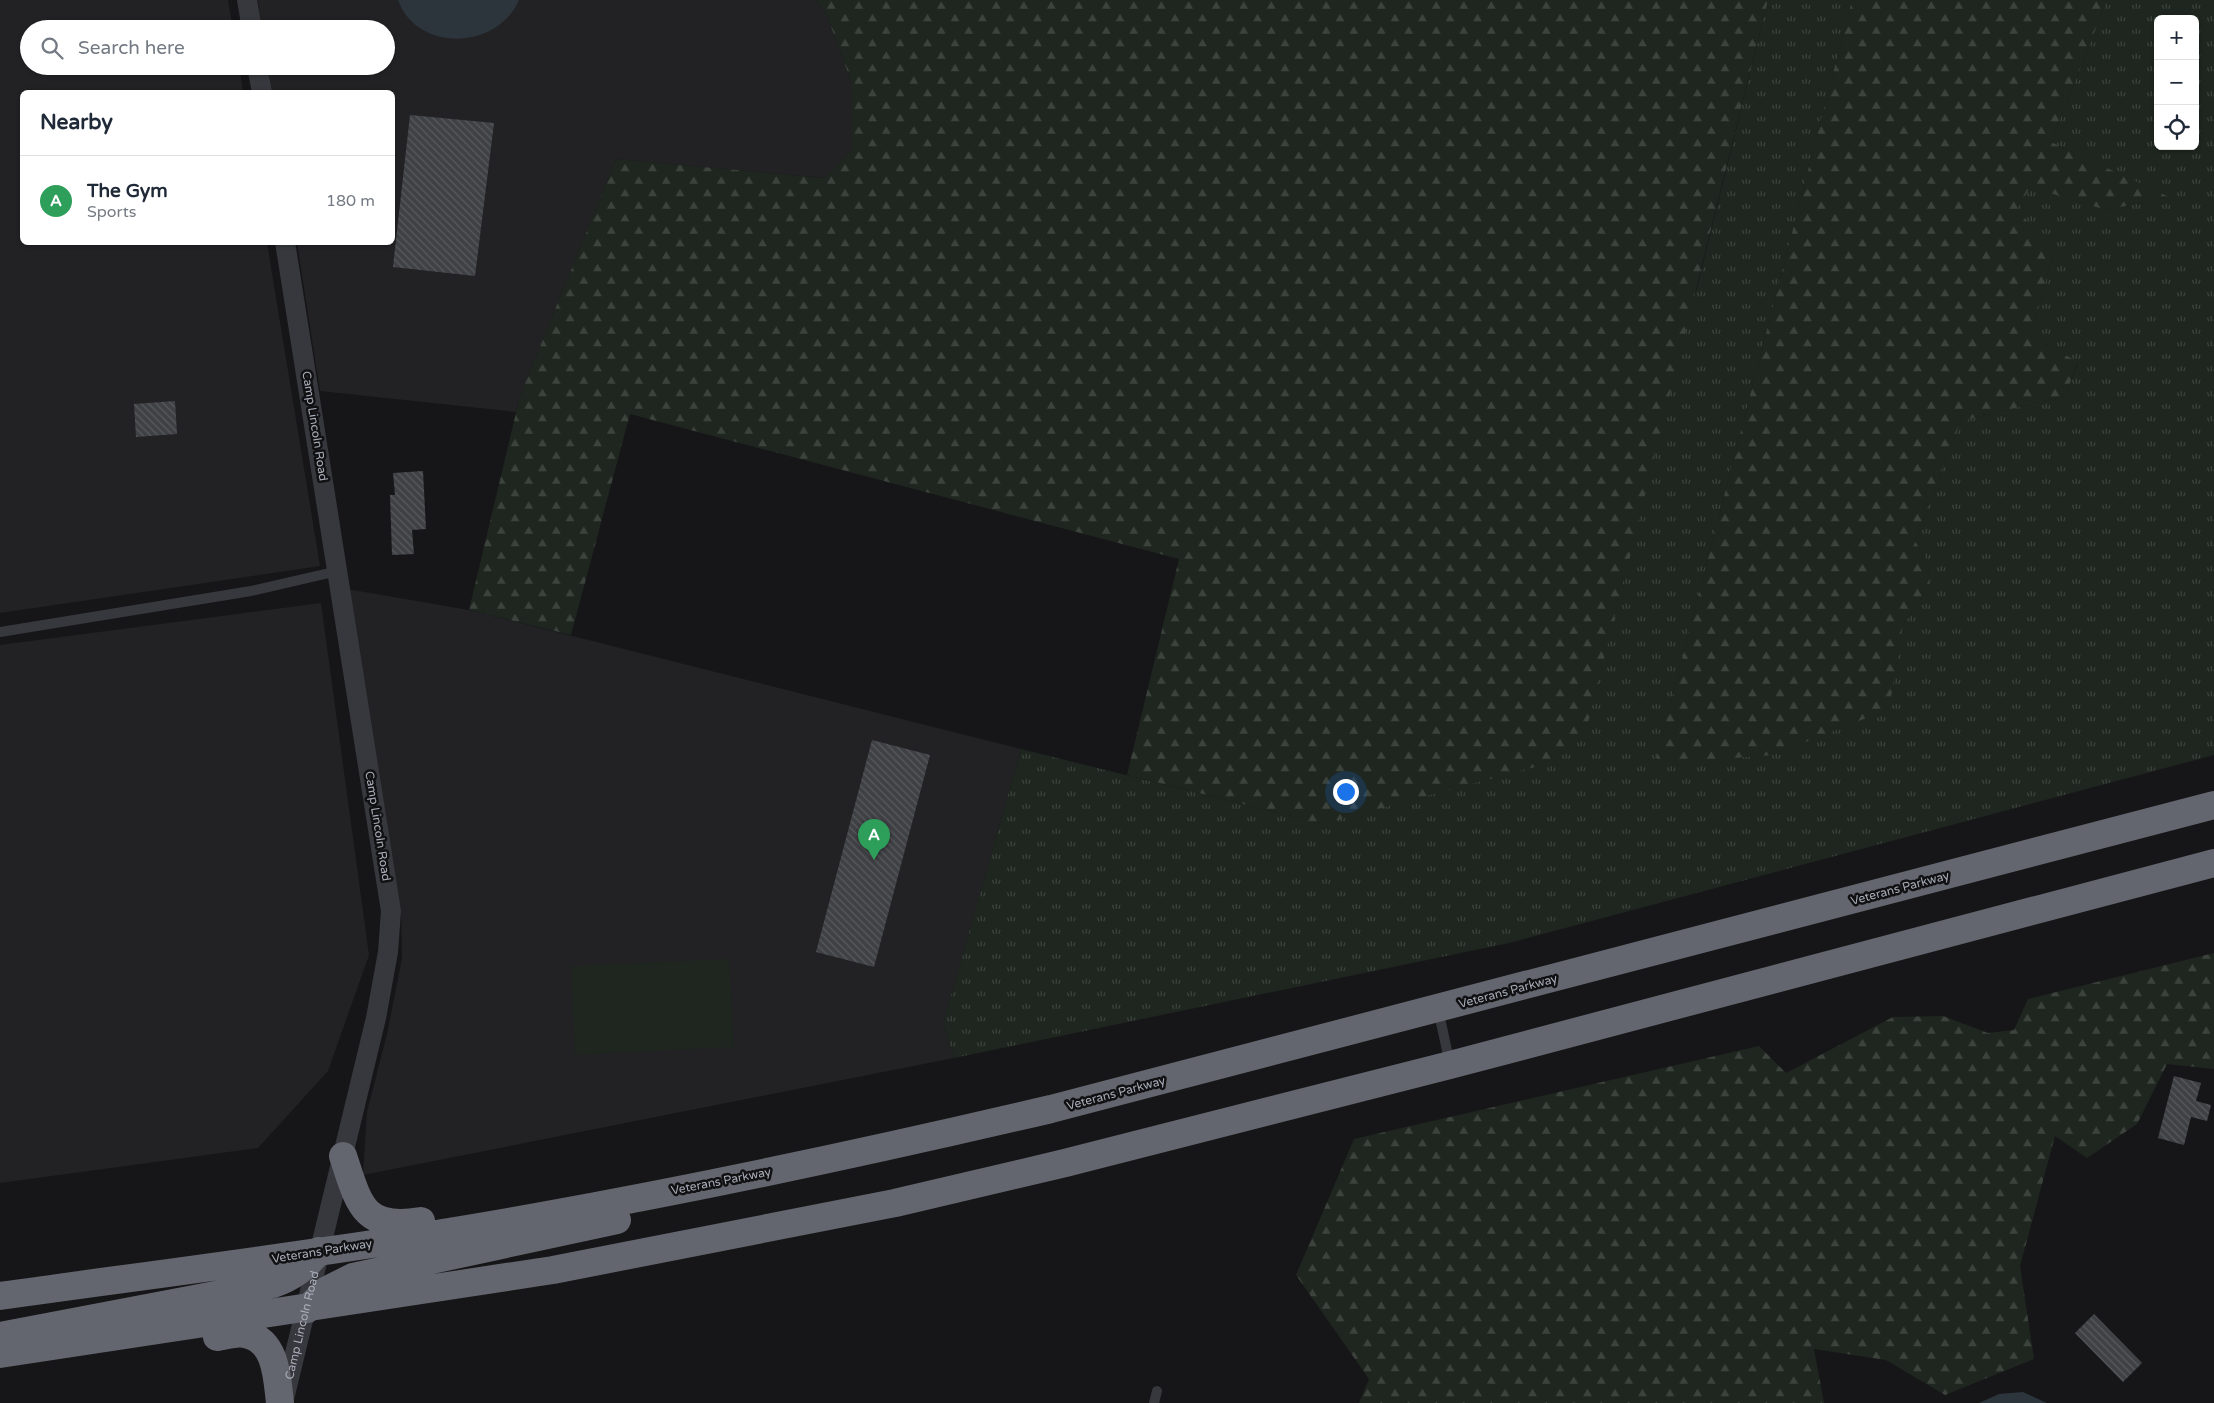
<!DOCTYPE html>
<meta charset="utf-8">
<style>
:root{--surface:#fff;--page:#f2f2f3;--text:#1f2937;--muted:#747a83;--line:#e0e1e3;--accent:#7e6636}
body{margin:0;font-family:"Varela Round",sans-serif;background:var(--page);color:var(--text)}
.controls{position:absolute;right:15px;top:15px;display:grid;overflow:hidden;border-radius:8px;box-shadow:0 1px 4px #0004}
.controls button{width:45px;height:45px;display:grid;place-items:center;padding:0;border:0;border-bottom:1px solid var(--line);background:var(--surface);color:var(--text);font:25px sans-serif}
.you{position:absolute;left:1345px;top:791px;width:18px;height:18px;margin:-12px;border:4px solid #fff;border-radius:50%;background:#1a73e8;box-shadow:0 0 0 8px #1a73e833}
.badge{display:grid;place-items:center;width:32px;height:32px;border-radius:50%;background:var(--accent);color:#fff;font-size:16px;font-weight:700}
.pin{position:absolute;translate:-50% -41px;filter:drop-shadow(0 1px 2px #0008)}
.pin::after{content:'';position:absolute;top:26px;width:18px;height:15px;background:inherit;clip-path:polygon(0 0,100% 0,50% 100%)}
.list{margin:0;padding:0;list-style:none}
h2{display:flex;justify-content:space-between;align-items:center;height:65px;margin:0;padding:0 20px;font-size:21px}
h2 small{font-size:16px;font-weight:400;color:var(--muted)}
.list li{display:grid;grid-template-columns:32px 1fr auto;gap:15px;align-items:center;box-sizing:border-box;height:90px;padding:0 20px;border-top:1px solid var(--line)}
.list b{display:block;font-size:19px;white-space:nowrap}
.list p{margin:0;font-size:16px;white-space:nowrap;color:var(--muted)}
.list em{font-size:16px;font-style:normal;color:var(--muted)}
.icon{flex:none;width:28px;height:28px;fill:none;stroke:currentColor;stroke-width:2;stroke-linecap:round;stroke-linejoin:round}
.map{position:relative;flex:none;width:2214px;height:1403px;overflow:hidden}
.search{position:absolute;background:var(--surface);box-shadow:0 1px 4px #0004;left:20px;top:20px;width:375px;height:55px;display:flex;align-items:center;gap:12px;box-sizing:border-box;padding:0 18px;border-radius:28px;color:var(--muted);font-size:19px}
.panel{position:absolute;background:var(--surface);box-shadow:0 1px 4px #0004;left:20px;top:90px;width:375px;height:155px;border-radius:8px}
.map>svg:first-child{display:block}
.built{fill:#222225}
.grass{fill:url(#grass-tufts);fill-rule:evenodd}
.forest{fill:url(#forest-firs)}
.pitch{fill:#1e261f}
.water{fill:#2c353c}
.building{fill:url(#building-back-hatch)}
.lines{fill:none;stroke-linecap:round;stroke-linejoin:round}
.lane{stroke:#37383d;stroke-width:10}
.street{stroke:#37383d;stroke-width:20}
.highway{stroke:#63666e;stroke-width:28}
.labels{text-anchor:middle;stroke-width:5;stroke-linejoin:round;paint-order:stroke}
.street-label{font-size:12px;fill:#a8adb8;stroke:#111113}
</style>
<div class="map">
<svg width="2214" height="1403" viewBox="0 0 2214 1403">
<defs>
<pattern id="grass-tufts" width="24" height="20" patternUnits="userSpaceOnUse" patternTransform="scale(1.25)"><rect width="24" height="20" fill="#1e261f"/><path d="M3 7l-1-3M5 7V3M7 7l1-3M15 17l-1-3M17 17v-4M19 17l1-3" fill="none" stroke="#3c433d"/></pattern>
<pattern id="forest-firs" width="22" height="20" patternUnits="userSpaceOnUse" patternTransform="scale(1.25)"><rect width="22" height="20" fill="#1e261f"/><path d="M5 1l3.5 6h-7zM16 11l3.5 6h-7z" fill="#3c433d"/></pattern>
<pattern id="building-back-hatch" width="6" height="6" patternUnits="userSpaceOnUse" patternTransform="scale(1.25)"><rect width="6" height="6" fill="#404145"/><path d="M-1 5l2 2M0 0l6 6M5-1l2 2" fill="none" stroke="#595a5e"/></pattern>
</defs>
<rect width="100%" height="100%" fill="#161618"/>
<path class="built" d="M0,0H228L233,29H29V66H239L243,92H22V242L267,243L320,566L0,613Z
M258,0H816L827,16L852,84V149L826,178L616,159L520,396L516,412L320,391L297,243L392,242V92H272L268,66H386V29H262Z
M347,589L469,610L1021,749L943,1024L954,1058L363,1175L367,1112L387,1034L402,958L401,911Z
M321,603L369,955L328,1071L258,1148L0,1183V645Z"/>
<path class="grass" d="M1768,0H1852L1655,764L1888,709L1903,625L1930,586L1928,563L1915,541L1961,421L2065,396L2078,363L2031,336L2052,257L2017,209L2030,186L2106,210L2168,197L2051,142L2107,0H2214V755L1509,943L954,1058L943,1024L1021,749L1323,824L1696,292ZM2158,19H2195V146H2158Z"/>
<path class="forest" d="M816,0H1768L1588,723L1557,761L1323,824L1127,775L1179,559L630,414L571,635L469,610L520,396L616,159L825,178L852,149V84L827,16Z
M1852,0H2107L2051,142L2169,197L2106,210L2030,187L2018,208L2052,257L2031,336L2078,362L2065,396L1961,421L1915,541L1928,563L1930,586L1903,625L1889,709L1773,755L1655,764Z
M2214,953V1069L2167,1064L2137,1124L2087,1158L2055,1136L2020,1266L2034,1359L1945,1395L1886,1360L1814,1349L1824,1403H1359L1369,1379L1296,1275L1354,1139L1759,1046L1786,1073L1893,1017L1943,1016L1988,1033L2014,1030L2028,999Z"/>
<path class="pitch" d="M729,959L734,1047L575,1055L571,966Z"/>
<path class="water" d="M398,0H519C498,50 417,53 398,0Z
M2023,1392L2047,1403H1979L1999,1394Z"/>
<path class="building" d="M410,115L494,123L475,276L393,267Z
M175,401L177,434L136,437L134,404Z
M423,471L426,529L412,530L414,554L392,555L390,495H395L393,473Z
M872,740L930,755L874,967L816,952Z
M2174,1076L2201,1083L2196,1101L2211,1105L2207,1121L2191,1117L2184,1145L2158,1138Z
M2094,1314L2142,1363L2123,1382L2075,1333Z"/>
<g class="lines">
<path class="lane" d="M0,632L251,591L338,571
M1438,1009L1450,1064
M1154,1403L1157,1391"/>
<g class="street">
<path d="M247,0L252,29"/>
<path d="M257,66L262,92"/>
<path id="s1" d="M284,1399L376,1018L388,952L391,911L285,242"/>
</g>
<path class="highway" d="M343,1156C359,1204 363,1231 421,1221
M0,1296C179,1271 359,1249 536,1217C709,1186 881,1149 1051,1109L2214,805
M307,1309L327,1290L353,1277L617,1220
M0,1336L273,1284C293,1277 306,1267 319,1251
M217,1337C225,1336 236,1332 245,1334C277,1340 277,1378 280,1403
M0,1354L553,1270L895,1203L1065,1163L1450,1065L2214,863"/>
</g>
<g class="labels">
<g class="street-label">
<text transform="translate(315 426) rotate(81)" y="4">Camp Lincoln Road</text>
<text transform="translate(378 826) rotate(81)" y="4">Camp Lincoln Road</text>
<text transform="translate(1900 888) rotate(-15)" y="4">Veterans Parkway</text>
<text transform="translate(1508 991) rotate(-15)" y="4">Veterans Parkway</text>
<text transform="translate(1116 1093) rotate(-15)" y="4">Veterans Parkway</text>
<text transform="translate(721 1181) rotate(-11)" y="4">Veterans Parkway</text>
<text transform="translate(322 1251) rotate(-9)" y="4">Veterans Parkway</text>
<text dy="4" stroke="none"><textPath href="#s1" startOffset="76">Camp Lincoln Road</textPath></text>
</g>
</g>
</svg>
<div class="controls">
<button>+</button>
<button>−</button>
<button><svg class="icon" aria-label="locate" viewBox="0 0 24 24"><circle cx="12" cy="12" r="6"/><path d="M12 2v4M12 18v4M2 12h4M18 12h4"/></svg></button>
</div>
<div class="you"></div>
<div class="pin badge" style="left:874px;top:860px;background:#2e9e5b">A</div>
<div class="search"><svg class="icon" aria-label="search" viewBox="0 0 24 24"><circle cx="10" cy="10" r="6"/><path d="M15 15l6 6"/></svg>Search here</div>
<section class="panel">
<h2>Nearby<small></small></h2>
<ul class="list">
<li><span class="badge" style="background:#2e9e5b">A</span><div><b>The Gym</b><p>Sports</p></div><em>180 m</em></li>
</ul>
</section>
</div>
